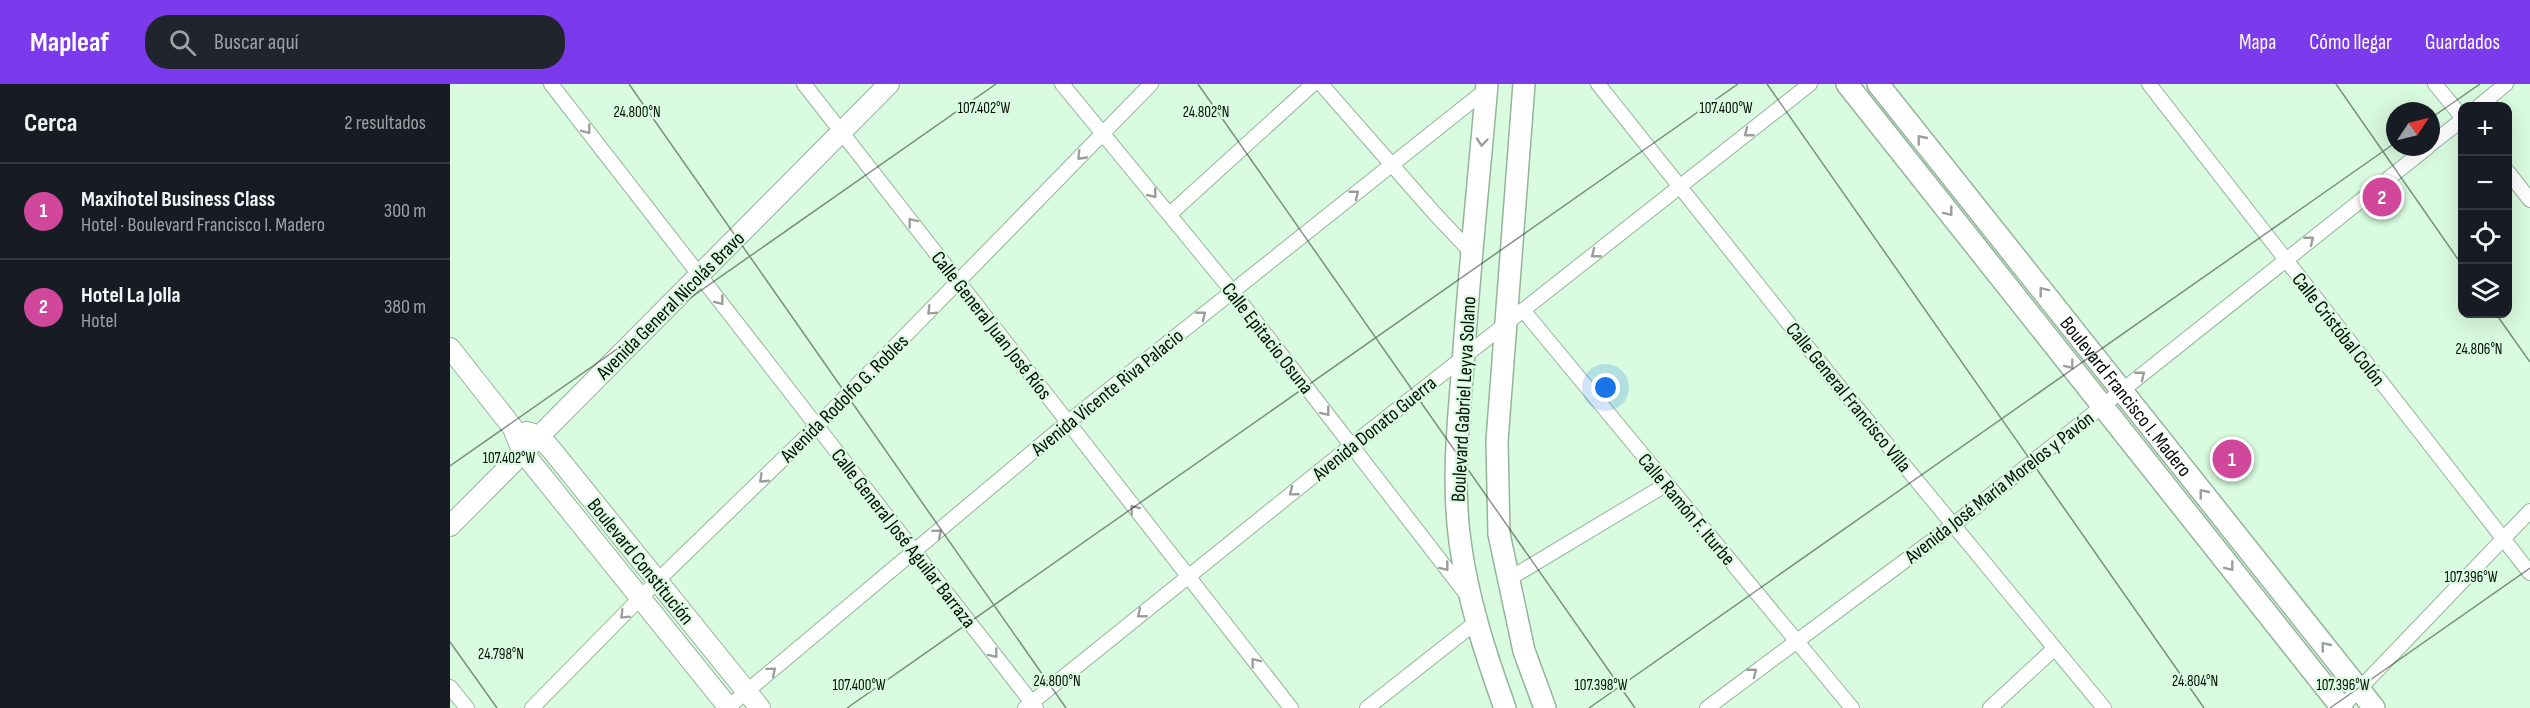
<!DOCTYPE html>
<html lang="es">
<meta charset="utf-8">
<style>
:root{--surface:#171b24;--page:#20242c;--text:#f1f3f6;--muted:#9ea1a6;--line:#363941;--accent:#7c3aed}
body{margin:0;font-family:"Sofia Sans Condensed",sans-serif;background:var(--page);color:var(--text)}
.controls{position:absolute;right:18px;top:18px;display:grid;overflow:hidden;border-radius:12px;box-shadow:0 6px 24px #0002}
.controls button{width:54px;height:54px;display:grid;place-items:center;padding:0;border:0;border-bottom:2px solid var(--line);background:var(--surface);color:var(--text);font:30px sans-serif}
.compass{position:absolute;left:1936px;top:18px;width:54px;height:54px;border-radius:50%;background:var(--surface);box-shadow:0 6px 24px #0002;rotate:55deg}
.you{position:absolute;left:1156px;top:304px;width:21px;height:21px;margin:-15px;border:4px solid #fff;border-radius:50%;background:#1a73e8;box-shadow:0 0 0 9px #1a73e833}
.badge{display:grid;place-items:center;width:39px;height:39px;border-radius:50%;background:var(--accent);color:#fff;font-size:20px;font-weight:700}
.pin{position:absolute;translate:-50% -50%;border:3px solid #fff;box-shadow:0 2px 6px #0006}
.list{margin:0;padding:0;list-style:none}
h2{display:flex;justify-content:space-between;align-items:center;height:78px;margin:0;padding:0 24px;font-size:26px}
h2 small{font-size:20px;font-weight:400;color:var(--muted)}
.list li{display:grid;grid-template-columns:39px 1fr auto;gap:18px;align-items:center;box-sizing:border-box;height:96px;padding:0 24px;border-top:2px solid var(--line)}
.list b{display:block;font-size:22px;white-space:nowrap}
.list p{margin:0;font-size:20px;white-space:nowrap;color:var(--muted)}
.list em{font-size:20px;font-style:normal;color:var(--muted)}
.icon{flex:none;width:33px;height:33px;fill:none;stroke:currentColor;stroke-width:2;stroke-linecap:round;stroke-linejoin:round}
.map{position:relative;flex:none;width:2080px;height:624px;overflow:hidden}
header{display:flex;align-items:center;gap:36px;box-sizing:border-box;height:84px;padding:0 30px;background:var(--accent);color:#fff}
header strong{font-size:28px}
nav{display:flex;gap:33px;margin-inline-start:auto;font-size:21px}
.search{width:420px;height:54px;background:var(--page);display:flex;align-items:center;gap:15px;box-sizing:border-box;padding:0 21px;border-radius:24px;color:var(--muted);font-size:22px}
main{display:flex}
aside{flex:1;background:var(--surface)}
.map>svg:first-child{display:block}
.lines{fill:none;stroke-linecap:round;stroke-linejoin:round}
.street-casing{stroke:#95b49b;stroke-width:16}
.secondary-casing{stroke:#95b49b;stroke-width:22}
.primary-casing{stroke:#95b49b;stroke-width:24}
.street{stroke:#fff;stroke-width:14}
.secondary{stroke:#fff;stroke-width:20}
.primary{stroke:#fff;stroke-width:21}
.oneway{stroke:#9b9f9b}
.ticks{fill:none;stroke:#040e06;stroke-width:1.5;stroke-opacity:0.45}
.labels{text-anchor:middle;stroke-width:4.5;stroke-linejoin:round;paint-order:stroke}
.street-label{font-size:20px;fill:#040e06;stroke:#d9fbdf}
.ticks-label{font-size:15px;text-anchor:middle;fill:#040e06;stroke:#d9fbdf;stroke-width:4.5;stroke-linejoin:round;paint-order:stroke}
</style>
<header>
<strong>Mapleaf</strong>
<div class="search"><svg class="icon" aria-label="search" viewBox="0 0 24 24"><circle cx="10" cy="10" r="6"/><path d="M15 15l6 6"/></svg>Buscar aquí</div>
<nav><a>Mapa</a><a>Cómo llegar</a><a>Guardados</a></nav>
</header>
<main>
<aside>
<h2>Cerca<small>2 resultados</small></h2>
<ul class="list">
<li><span class="badge" style="background:#d1479c">1</span><div><b>Maxihotel Business Class</b><p>Hotel · Boulevard Francisco I. Madero</p></div><em>300 m</em></li>
<li><span class="badge" style="background:#d1479c">2</span><div><b>Hotel La Jolla</b><p>Hotel</p></div><em>380 m</em></li>
</ul>
</aside>
<div class="map">
<svg width="2080" height="624" viewBox="0 0 2080 624">
<rect width="100%" height="100%" fill="#d9fbdf"/>
<g class="lines">
<g class="street-casing">
<path id="street" d="M101,0L586,624
M354,0L841,624
M612,0L782,207L1017,511
M871,0L985,130L1021,168
M1148,0L1379,290L1654,624
M1699,0L2080,489
M1985,0L2012,33
M2029,22L2056,0
M1981,60L2012,36
M2058,88L2080,116
M720,130L863,0
M1073,226L1402,624
M1057,496L1217,400
M0,603L17,624
M82,624L207,497L367,342L701,0
M277,624L617,339L1037,5
M575,624L902,361L1360,0
M917,624L1025,539
M1257,624L1503,441L1978,63
M1540,624L1605,564
M1891,624L2080,427"/>
</g>
<g class="secondary-casing">
<path id="secondary" d="M0,264L63,344L72,367L279,624
M77,348L89,352L101,365L310,624
M0,442L439,0"/>
</g>
<g class="primary-casing">
<g id="primary">
<path d="M1037,0C1029,94 1019,187 1013,281C1008,339 1002,399 1010,458C1018,516 1035,569 1055,624"/>
<path d="M1074,0L1047,357L1049,450L1074,567L1095,624"/>
<path d="M1397,0L1892,624"/>
<path id="s1" d="M1428,0L1924,624"/>
</g>
</g>
<use href="#street" class="street"/>
<use href="#secondary" class="secondary"/>
<use href="#primary" class="primary"/>
</g>
<defs><path id="oneway-chevron" d="M-2-3.5L2.5 0L-2 3.5" fill="none" stroke-width="1.6" stroke-linecap="round" stroke-linejoin="round" transform="scale(1.5)"/></defs>
<g class="oneway">
<use href="#oneway-chevron" transform="translate(137 46) rotate(52)"/>
<use href="#oneway-chevron" transform="translate(1298 49) rotate(142)"/>
<use href="#oneway-chevron" transform="translate(1471 55) rotate(-129)"/>
<use href="#oneway-chevron" transform="translate(1032 58) rotate(95)"/>
<use href="#oneway-chevron" transform="translate(631 72) rotate(134)"/>
<use href="#oneway-chevron" transform="translate(703 110) rotate(51)"/>
<use href="#oneway-chevron" transform="translate(905 110) rotate(-38)"/>
<use href="#oneway-chevron" transform="translate(1499 128) rotate(52)"/>
<use href="#oneway-chevron" transform="translate(462 138) rotate(-128)"/>
<use href="#oneway-chevron" transform="translate(1860 156) rotate(-38)"/>
<use href="#oneway-chevron" transform="translate(1145 170) rotate(142)"/>
<use href="#oneway-chevron" transform="translate(1593 207) rotate(-128)"/>
<use href="#oneway-chevron" transform="translate(270 217) rotate(52)"/>
<use href="#oneway-chevron" transform="translate(481 227) rotate(135)"/>
<use href="#oneway-chevron" transform="translate(752 231) rotate(-39)"/>
<use href="#oneway-chevron" transform="translate(1620 281) rotate(52)"/>
<use href="#oneway-chevron" transform="translate(1691 291) rotate(-39)"/>
<use href="#oneway-chevron" transform="translate(876 328) rotate(52)"/>
<use href="#oneway-chevron" transform="translate(313 395) rotate(136)"/>
<use href="#oneway-chevron" transform="translate(843 408) rotate(141)"/>
<use href="#oneway-chevron" transform="translate(1753 409) rotate(-129)"/>
<use href="#oneway-chevron" transform="translate(684 425) rotate(-128)"/>
<use href="#oneway-chevron" transform="translate(488 449) rotate(-40)"/>
<use href="#oneway-chevron" transform="translate(995 483) rotate(52)"/>
<use href="#oneway-chevron" transform="translate(1780 483) rotate(52)"/>
<use href="#oneway-chevron" transform="translate(691 530) rotate(141)"/>
<use href="#oneway-chevron" transform="translate(174 531) rotate(135)"/>
<use href="#oneway-chevron" transform="translate(1875 562) rotate(-129)"/>
<use href="#oneway-chevron" transform="translate(544 570) rotate(52)"/>
<use href="#oneway-chevron" transform="translate(805 578) rotate(-128)"/>
<use href="#oneway-chevron" transform="translate(322 587) rotate(-40)"/>
<use href="#oneway-chevron" transform="translate(1303 588) rotate(-38)"/>
</g>
<path class="ticks" d="M179,0L616,624M748,0L1185,624M1317,0L1754,624M1886,0L2012,181M1981,34L2030,0M2046,230L2080,278M0,382L546,0M0,558L47,624M397,624L1288,0M1139,624L1945,59M1880,624L2080,484"/>
<g class="labels">
<g class="street-label">
<text transform="translate(220 221) rotate(-45)" y="7">Avenida General Nicolás Bravo</text>
<text transform="translate(542 241) rotate(52)" y="7">Calle General Juan José Ríos</text>
<text transform="translate(1889 245) rotate(52)" y="7">Calle Cristóbal Colón</text>
<text transform="translate(818 254) rotate(52)" y="7">Calle Epitacio Osuna</text>
<text transform="translate(657 308) rotate(-39)" y="7">Avenida Vicente Riva Palacio</text>
<text dy="7" stroke="none"><textPath href="#s1" startOffset="399">Boulevard Francisco I. Madero</textPath></text>
<text transform="translate(1399 313) rotate(51)" y="7">Calle General Francisco Villa</text>
<text transform="translate(394 314) rotate(-45)" y="7">Avenida Rodolfo G. Robles</text>
<text transform="translate(1013 315) rotate(-87)" y="7">Boulevard Gabriel Leyva Solano</text>
<text transform="translate(924 344) rotate(-39)" y="7">Avenida Donato Guerra</text>
<text transform="translate(1549 403) rotate(-38)" y="7">Avenida José María Morelos y Pavón</text>
<text transform="translate(1237 425) rotate(50)" y="7">Calle Ramón F. Iturbe</text>
<text transform="translate(454 454) rotate(52)" y="7">Calle General José Aguilar Barraza</text>
<text transform="translate(191 477) rotate(51)" y="7">Boulevard Constitución</text>
</g>
</g>
<g class="ticks-label">
<text x="534" y="29">107.402°W</text>
<text x="1276" y="29">107.400°W</text>
<text x="187" y="33">24.800°N</text>
<text x="756" y="33">24.802°N</text>
<text x="2029" y="270">24.806°N</text>
<text x="59" y="379">107.402°W</text>
<text x="2021" y="498">107.396°W</text>
<text x="51" y="575">24.798°N</text>
<text x="607" y="602">24.800°N</text>
<text x="1745" y="602">24.804°N</text>
<text x="409" y="606">107.400°W</text>
<text x="1151" y="606">107.398°W</text>
<text x="1893" y="606">107.396°W</text>
</g>
</svg>
<div class="controls">
<button>+</button>
<button>−</button>
<button><svg class="icon" aria-label="locate" viewBox="0 0 24 24"><circle cx="12" cy="12" r="6"/><path d="M12 2v4M12 18v4M2 12h4M18 12h4"/></svg></button>
<button><svg class="icon" aria-label="layers" viewBox="0 0 24 24"><path d="M12 4l9 5-9 5-9-5zM3 14l9 5 9-5"/></svg></button>
</div>
<svg class="compass" viewBox="-18 -18 36 36"><path d="M0-13l5 13h-10z" fill="#e53935"/><path d="M0 13l5-13h-10z" fill="#9ea1a6"/></svg>
<div class="you"></div>
<div class="pin badge" style="left:1782px;top:375px;background:#d1479c">1</div>
<div class="pin badge" style="left:1932px;top:113px;background:#d1479c">2</div>
</div>
</main>
